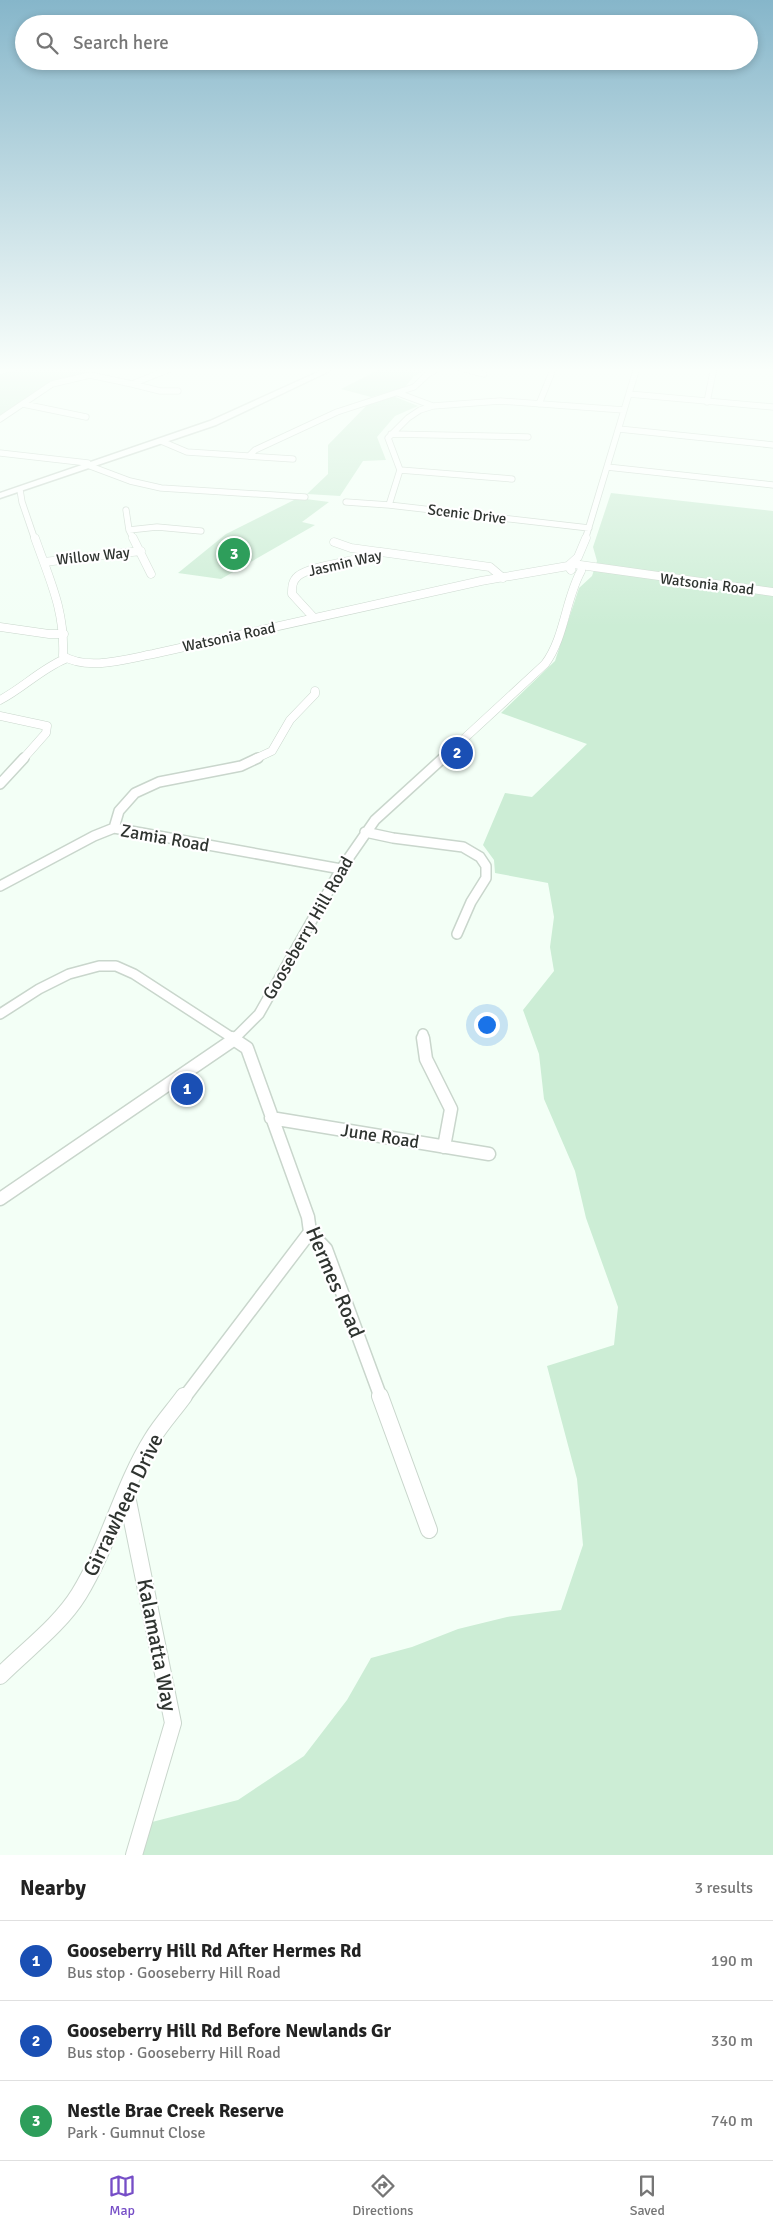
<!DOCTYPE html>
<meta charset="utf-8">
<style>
:root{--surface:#fff;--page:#f2f2f2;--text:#222;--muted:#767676;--line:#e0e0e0;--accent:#764ec7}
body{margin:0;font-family:Signika,sans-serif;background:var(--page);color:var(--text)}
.you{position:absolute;left:486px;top:1024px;width:18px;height:18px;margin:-12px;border:4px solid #fff;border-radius:50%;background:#1a73e8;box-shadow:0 0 0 8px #1a73e833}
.badge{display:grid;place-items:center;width:32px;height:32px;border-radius:50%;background:var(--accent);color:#fff;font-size:16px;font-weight:700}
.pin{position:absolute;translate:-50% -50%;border:2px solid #fff;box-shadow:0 1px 5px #0006}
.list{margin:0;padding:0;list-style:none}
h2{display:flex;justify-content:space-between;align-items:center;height:65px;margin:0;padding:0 20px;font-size:21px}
h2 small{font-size:16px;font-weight:400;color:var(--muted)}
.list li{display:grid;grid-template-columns:32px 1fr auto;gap:15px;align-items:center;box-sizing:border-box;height:80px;padding:0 20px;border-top:1px solid var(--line)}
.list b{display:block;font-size:19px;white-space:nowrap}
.list p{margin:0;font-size:16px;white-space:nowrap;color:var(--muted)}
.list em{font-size:16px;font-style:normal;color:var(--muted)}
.icon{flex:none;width:28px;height:28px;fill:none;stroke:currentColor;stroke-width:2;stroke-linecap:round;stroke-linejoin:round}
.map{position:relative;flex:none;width:773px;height:1855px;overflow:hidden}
.search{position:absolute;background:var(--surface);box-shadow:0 2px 8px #0003;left:15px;right:15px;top:15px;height:55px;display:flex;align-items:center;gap:12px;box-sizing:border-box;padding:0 18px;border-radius:28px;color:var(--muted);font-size:19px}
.sheet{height:305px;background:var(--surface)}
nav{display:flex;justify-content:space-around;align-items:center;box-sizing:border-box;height:70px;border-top:1px solid var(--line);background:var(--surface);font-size:14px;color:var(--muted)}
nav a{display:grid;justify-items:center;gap:2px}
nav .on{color:var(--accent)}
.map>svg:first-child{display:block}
.green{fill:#ccedd5}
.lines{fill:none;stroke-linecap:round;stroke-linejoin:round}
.minor-far4-casing{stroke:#c9d6cc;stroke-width:7}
.minor-far3-casing{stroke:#c9d6cc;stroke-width:9}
.minor-far2-casing{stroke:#c9d6cc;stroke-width:12}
.minor-far1-casing{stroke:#c9d6cc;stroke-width:15}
.minor-casing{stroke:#c9d6cc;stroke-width:18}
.major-casing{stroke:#c9d6cc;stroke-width:3}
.minor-far4{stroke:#fff;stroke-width:5.5}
.minor-far3{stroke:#fff;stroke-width:8}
.minor-far2{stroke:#fff;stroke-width:9}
.minor-far1{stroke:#fff;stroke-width:12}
.minor{stroke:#fff;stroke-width:16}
.major{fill:#fff;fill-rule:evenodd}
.labels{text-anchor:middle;stroke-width:4.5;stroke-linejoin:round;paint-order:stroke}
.far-street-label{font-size:15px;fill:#2f3430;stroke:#fff}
.street-label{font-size:18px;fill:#2f3430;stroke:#fff}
.near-street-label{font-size:21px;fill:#2f3430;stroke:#fff}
</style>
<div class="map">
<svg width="773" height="1855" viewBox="0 0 773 1855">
<rect width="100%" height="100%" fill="#f3fff6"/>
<path class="green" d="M18,367H99L82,372L90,375L52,384L0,415V371Z
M384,367H431L414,376L404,388L371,397L341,389Z
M393,396L418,406L395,416L377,437L386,460L363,461L340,496L307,494L328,474V445L369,403Z
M611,493L773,511V1855H142L152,1822L238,1800L304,1756L347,1700L371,1658L412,1647L458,1629L507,1617L561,1610L583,1545L577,1479L547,1366L614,1345L618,1307L586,1218L575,1171L544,1099L539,1054L523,1010L554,971L550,947L554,917L548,883L495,873L494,860L483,845L505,793L532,797L587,744L501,713L555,661L579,588L592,576L597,561L593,547Z
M298,498L329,502L302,522L315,525L221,579L178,573L226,534Z"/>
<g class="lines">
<g class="minor-far4-casing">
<path id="minor-far4" d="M458,367L484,374
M0,371L17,367
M132,384L160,391H178
M398,393L433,406
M629,394L773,407
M707,402L714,367
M23,404L86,417
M539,404L554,367
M0,419L52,384L90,375L132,384L175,367
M619,429L773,445
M391,434L528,437
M161,441L187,452L293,459
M0,453L88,463L90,466L130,481L161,488L305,497
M249,456L255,450L337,412L414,387L428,374L441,367
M607,467L773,485
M400,470L512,479
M20,490L22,502L35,540
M346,502L389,505L589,528
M389,505L400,470L388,438L408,418L420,410L433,406L500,401L624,410
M126,510L129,530L134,540
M129,530L157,527L201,531
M585,540L637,367"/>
</g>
<g class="minor-far3-casing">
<path id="minor-far3" d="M35,538C50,581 65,610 63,656C88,671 126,659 153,654L481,581L568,566
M133,538L151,574
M334,542L351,548L380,552
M44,562L141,551
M573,564L773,592
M571,570L568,566L578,557L586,538
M314,618L292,594C292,587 292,581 298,576C311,565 361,561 381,552L490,567L503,578
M0,627L49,634H64
M0,700C23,688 41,669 65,659
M0,716L47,726L46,733L23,759
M255,759L272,751L290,720L315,694V691
M442,759L545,664C565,637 565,600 581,571"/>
</g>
<g class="minor-far2-casing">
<path id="minor-far2" d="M0,784L24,758
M114,828L119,811L135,793L159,782L241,766L258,758
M365,832L393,838L463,847L480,857L486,866V878L471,902L457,934
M0,886L94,836L114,828L341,869
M0,1014L39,989L69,974L99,966H116L134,974L234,1039
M423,1034L424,1039
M234,1039L259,1014L341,869L375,820L443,758"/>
</g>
<g class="minor-far1-casing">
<path id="minor-far1" d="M232,1038L247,1048L308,1217L310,1232L326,1249L381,1398
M423,1038L426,1059L451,1109L444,1147
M271,1118L489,1154
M0,1199L236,1038
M184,1398L310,1232"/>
</g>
<g class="minor-casing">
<path id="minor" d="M380,1396L429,1530
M126,1491L173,1723L134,1855
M0,1676C26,1650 60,1625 79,1594C109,1545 122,1487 152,1439C161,1424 174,1410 184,1396"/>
</g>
<g class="major-casing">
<path id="major" d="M329,367H338L216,425L0,498V493L210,421Z"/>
</g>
<use href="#minor-far4" class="minor-far4"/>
<use href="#minor-far3" class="minor-far3"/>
<use href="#minor-far2" class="minor-far2"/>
<use href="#minor-far1" class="minor-far1"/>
<use href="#minor" class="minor"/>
<use href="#major" class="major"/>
</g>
<linearGradient id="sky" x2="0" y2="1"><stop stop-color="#86b6ca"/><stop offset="0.59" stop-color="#fafffb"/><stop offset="1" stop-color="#fafffb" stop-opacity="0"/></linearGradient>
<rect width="773" height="627" fill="url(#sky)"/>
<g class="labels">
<g class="far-street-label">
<text transform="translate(467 514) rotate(7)" y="5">Scenic Drive</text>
<text transform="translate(93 556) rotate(-6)" y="5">Willow Way</text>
<text transform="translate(345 563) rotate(-13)" y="5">Jasmin Way</text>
<text transform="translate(707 584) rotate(7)" y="5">Watsonia Road</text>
<text transform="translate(229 637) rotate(-12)" y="5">Watsonia Road</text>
</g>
<g class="street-label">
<text transform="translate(165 838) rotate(10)" y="6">Zamia Road</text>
<text transform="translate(308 928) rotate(-60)" y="6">Gooseberry Hill Road</text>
<text transform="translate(380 1136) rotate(9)" y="6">June Road</text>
</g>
<g class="near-street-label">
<text transform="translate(335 1282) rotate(67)" y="7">Hermes Road</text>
<text transform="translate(123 1505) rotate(-64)" y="7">Girrawheen Drive</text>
<text transform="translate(157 1645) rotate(79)" y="7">Kalamatta Way</text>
</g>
</g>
</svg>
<div class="you"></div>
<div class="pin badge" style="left:187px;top:1089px;background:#1a4fb4">1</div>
<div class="pin badge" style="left:457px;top:753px;background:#1a4fb4">2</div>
<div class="pin badge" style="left:234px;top:554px;background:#2e9e5b">3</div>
<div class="search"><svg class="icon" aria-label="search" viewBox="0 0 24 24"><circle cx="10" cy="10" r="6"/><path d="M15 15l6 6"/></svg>Search here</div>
</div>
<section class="sheet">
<h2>Nearby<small>3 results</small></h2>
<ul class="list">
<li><span class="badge" style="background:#1a4fb4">1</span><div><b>Gooseberry Hill Rd After Hermes Rd</b><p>Bus stop · Gooseberry Hill Road</p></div><em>190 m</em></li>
<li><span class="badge" style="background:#1a4fb4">2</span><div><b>Gooseberry Hill Rd Before Newlands Gr</b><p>Bus stop · Gooseberry Hill Road</p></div><em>330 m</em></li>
<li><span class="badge" style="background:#2e9e5b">3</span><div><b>Nestle Brae Creek Reserve</b><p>Park · Gumnut Close</p></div><em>740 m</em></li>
</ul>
</section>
<nav>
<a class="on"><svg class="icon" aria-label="map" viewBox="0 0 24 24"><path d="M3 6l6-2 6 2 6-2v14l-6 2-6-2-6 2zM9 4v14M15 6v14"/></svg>Map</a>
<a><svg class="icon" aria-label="directions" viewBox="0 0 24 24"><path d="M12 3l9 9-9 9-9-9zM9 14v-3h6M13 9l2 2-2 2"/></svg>Directions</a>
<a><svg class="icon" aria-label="saved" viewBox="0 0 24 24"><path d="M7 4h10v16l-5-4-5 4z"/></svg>Saved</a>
</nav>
